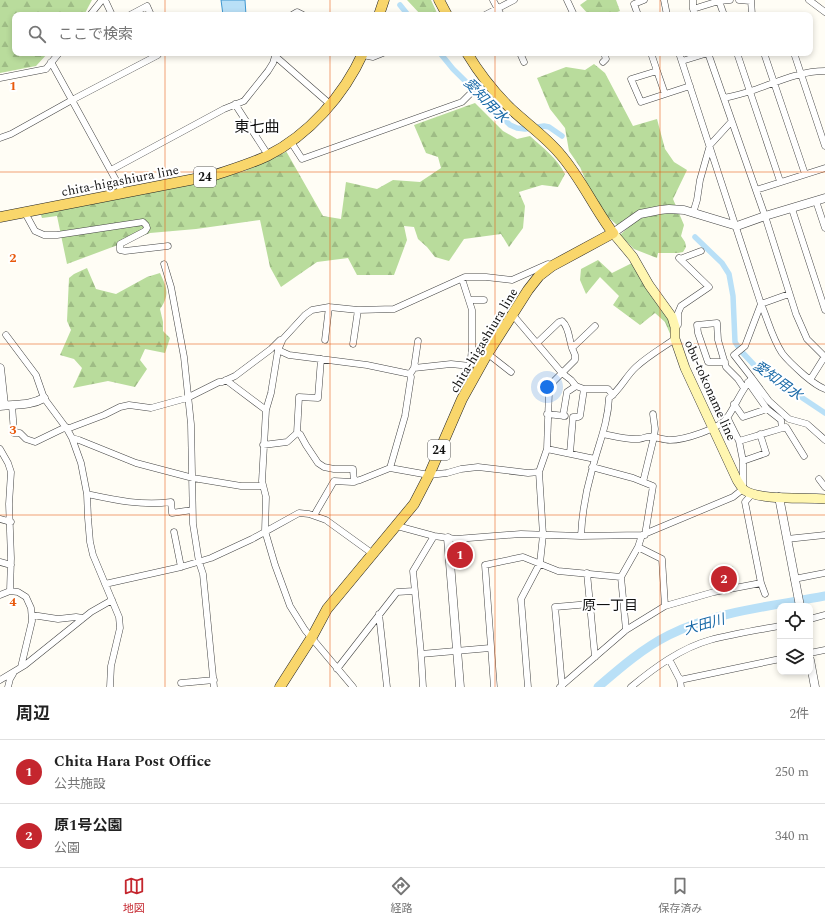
<!DOCTYPE html>
<html lang="ja">
<meta charset="utf-8">
<style>
:root{--surface:#fff;--page:#f2f2f2;--text:#222;--muted:#767676;--line:#e0e0e0;--accent:#c4262e}
body{margin:0;font-family:Spectral,"Noto Sans JP",serif;background:var(--page);color:var(--text)}
.controls{position:absolute;right:12px;bottom:12px;display:grid;overflow:hidden;border-radius:8px;box-shadow:0 2px 6px #0003}
.controls button{width:36px;height:36px;display:grid;place-items:center;padding:0;border:0;border-bottom:1px solid var(--line);background:var(--surface);color:var(--text);font:20px sans-serif}
.you{position:absolute;left:547px;top:387px;width:14px;height:14px;margin:-10px;border:3px solid #fff;border-radius:50%;background:#1a73e8;box-shadow:0 0 0 6px #1a73e833}
.badge{display:grid;place-items:center;width:26px;height:26px;border-radius:50%;background:var(--accent);color:#fff;font-size:13px;font-weight:700}
.pin{position:absolute;translate:-50% -50%;border:2px solid #fff;box-shadow:0 1px 4px #0006}
.list{margin:0;padding:0;list-style:none}
h2{display:flex;justify-content:space-between;align-items:center;height:52px;margin:0;padding:0 16px;font-size:17px}
h2 small{font-size:13px;font-weight:400;color:var(--muted)}
.list li{display:grid;grid-template-columns:26px 1fr auto;gap:12px;align-items:center;box-sizing:border-box;height:64px;padding:0 16px;border-top:1px solid var(--line)}
.list b{display:block;font-size:15px;white-space:nowrap}
.list p{margin:0;font-size:13px;white-space:nowrap;color:var(--muted)}
.list em{font-size:13px;font-style:normal;color:var(--muted)}
.icon{flex:none;width:22px;height:22px;fill:none;stroke:currentColor;stroke-width:2;stroke-linecap:round;stroke-linejoin:round}
.map{position:relative;flex:none;width:825px;height:687px;overflow:hidden}
.search{position:absolute;background:var(--surface);box-shadow:0 2px 6px #0003;left:12px;right:12px;top:12px;height:44px;display:flex;align-items:center;gap:10px;box-sizing:border-box;padding:0 14px;border-radius:8px;color:var(--muted);font-size:15px}
.sheet{height:180px;background:var(--surface)}
nav{display:flex;justify-content:space-around;align-items:center;box-sizing:border-box;height:56px;border-top:1px solid var(--line);background:var(--surface);font-size:11px;color:var(--muted)}
nav a{display:grid;justify-items:center;gap:2px}
nav .on{color:var(--accent)}
.map>svg:first-child{display:block}
.forest{fill:url(#forest-firs)}
.park{fill:url(#park-crowns)}
.water{fill:#b9e0f7;stroke:#3f96cf}
.lines{fill:none;stroke-linecap:round;stroke-linejoin:round}
.canal{stroke:#b9e0f7;stroke-width:5.5}
.river{stroke:#b9e0f7;stroke-width:9}
.minor-casing{stroke:#444;stroke-width:7}
.tertiary-casing{stroke:#444;stroke-width:9}
.secondary-casing{stroke:#333;stroke-width:10}
.primary-casing{stroke:#222;stroke-width:11}
.minor{stroke:#fff;stroke-width:6}
.tertiary{stroke:#fff;stroke-width:8}
.secondary{stroke:#fff6b0;stroke-width:9}
.primary{stroke:#f9d66b;stroke-width:10}
.grid{fill:none;stroke:#e8590c;stroke-width:1;stroke-opacity:0.55}
.labels{text-anchor:middle;stroke-width:4;stroke-linejoin:round;paint-order:stroke}
.shield{fill:#fff;stroke:#585858;stroke-width:1}
.shield-label{font-size:12px;font-weight:bold;fill:#111}
.street-label{font-size:13px;fill:#111;stroke:#fff}
.water-label{font-size:14px;font-style:italic;fill:#1768a6;stroke:#fff}
.neighbourhood-label{font-size:14px;fill:#111;stroke:#fff}
.quarter-label{font-size:15px;fill:#111;stroke:#fff}
.grid-label{font-size:13px;text-anchor:middle;font-weight:bold;fill:#e8590c;stroke:#fff;stroke-width:4;stroke-linejoin:round;paint-order:stroke}
</style>
<div class="map">
<svg width="825" height="687" viewBox="0 0 825 687">
<defs>
<pattern id="forest-firs" width="22" height="20" patternUnits="userSpaceOnUse"><rect width="22" height="20" fill="#b9dc9c"/><path d="M5 1l3.5 6h-7zM16 11l3.5 6h-7z" fill="#9ebc85"/></pattern>
<pattern id="park-crowns" width="20" height="18" patternUnits="userSpaceOnUse"><rect width="20" height="18" fill="#d5ebbd"/><path d="M2 6a3 3 0 1 1 6 0M12 15a3 3 0 1 1 6 0" fill="none" stroke="#b6c8a1"/></pattern>
</defs>
<rect width="100%" height="100%" fill="#fffdf5"/>
<path class="forest" d="M0,0H92L84,15H15V53H48L36,66L0,73Z
M407,0H431L438,15H421Z
M587,0H616L620,11L609,15H589L580,5Z
M594,64L605,73L633,126L657,119L665,149L674,162L687,170L673,199L684,225L681,236L685,242L686,247L683,252L678,253H658L657,258L634,249L620,235L632,224L617,225L609,218L593,198L580,167L569,151L565,128L550,109L537,78L566,67L585,70Z
M475,103L503,131L517,139L530,136C543,148 557,158 565,174L558,187L542,185L519,192L525,206L523,228L509,247L501,234L464,239L449,261L435,257L427,247L418,239L414,227L404,226L407,240L394,275H357L348,258L317,262L281,287L270,267L260,220L196,229L150,233L67,264L57,216L42,218L41,215L45,212L203,182L245,171L286,152V151L323,216L341,219L346,182L377,189L393,180L420,182L441,168L438,157L426,153L414,125Z
M598,260L612,273L632,263L670,318L674,329L671,336L665,322L655,313L640,325L613,305L619,296L600,277L586,294L580,280L581,269Z
M87,268L96,289L116,294L147,277L160,273C167,288 170,295 160,309L163,322V331L170,338L165,353L145,349L140,360L147,369L135,387L108,381L73,388L82,368L74,359L60,355L71,330L67,321L69,278L74,274Z"/>
<path class="park" d="M733,566L737,588L714,592L712,569Z"/>
<path class="water" d="M221,0H245L246,15H223Z"/>
<g class="lines">
<path class="canal" d="M400,5L408,15
M440,53L453,69L510,125L517,128L525,129L544,126L549,127L562,136
M695,237L722,263L729,274L733,296L735,342L741,351L756,367L825,413"/>
<path class="river" d="M598,687C620,668 643,648 669,635C717,611 773,606 825,596"/>
<g class="minor-casing">
<path id="minor" d="M105,0L112,15
M493,0L501,15
M567,0L574,15
M664,0L667,15
M693,0V9L695,15
M739,0L751,1
M751,0L752,15
M809,0L825,12
M719,1L730,0
M693,9L719,1L724,15
M90,15L102,0
M130,15L147,6L151,15
M292,15L297,12L303,15
M485,15L514,0
M638,15L634,4L644,0
M520,53L524,62
M651,53L657,71L631,79L641,102L690,86
M679,53L761,304C768,320 772,338 782,353C788,361 796,368 804,375C811,381 817,386 825,389
M708,53L765,216L796,314L807,339L825,357
M737,53L780,181
M764,53L805,174
M794,53L825,146
M363,55L373,57L383,53
M275,56L331,105
M682,61L708,53
M51,62L123,193
M603,62L606,59L604,53
M657,71L665,94
M0,78L46,69L59,53
M724,98C733,96 742,94 751,91C775,83 799,71 825,71
M235,104L268,155
M0,138L11,134L72,100L158,55V53
M291,142L302,159L462,102L470,94
M111,170L224,109L244,101L268,71L273,63L276,53
M756,190L825,168
M816,201L825,228
M792,209L825,310
M24,211L35,231L44,235H57L143,222L146,225L147,228L145,231L120,244V250L125,251L168,246
M693,213L697,200L700,180L710,145L731,122
M680,259L701,251
M164,264L171,287L184,357L191,424L193,524L199,562L203,574L214,687
M469,300H484
M512,314L562,373L554,381L549,391L547,449L539,472L543,535L540,563L521,599L528,687
M675,327L678,325V313L681,306L709,287L679,258
M6,335L36,375L44,398L67,429L72,438L81,463L87,494L88,518L90,542L93,555L119,617L120,628L111,666L110,687
M325,340L329,307
M282,341L278,350L271,393L266,410L262,481L266,497L265,531L275,565L290,606L305,630L353,687
M537,343L559,322L562,321C569,327 569,339 572,348L595,326
M353,344L358,310
M572,348L575,355V360L562,373L571,380L576,386L584,389
M472,349L486,356
M278,350L289,355L367,365L410,374
M488,354L511,372
M725,362H708L698,333L697,325L717,323L718,340L726,367L738,379L744,388
M414,368L418,341
M752,378L734,355L745,346L761,304L789,294
M226,380L266,410
M810,380L825,356
M748,382L767,409L781,420L782,428
M734,404L743,417L767,409
M12,405L14,433H20L26,439L35,442L66,427
M547,414L565,416
M653,414L655,429L654,437C659,438 665,440 670,440C684,440 719,429 727,418C736,405 741,390 752,378L769,401L789,419L807,424L825,440
M563,416L567,392L576,386
M67,429L104,415L120,407L129,405L151,408L187,398L219,382H222L235,376L271,349L280,340H282L305,315L312,310L329,307L358,310L394,309L465,277H486L512,280L548,264L552,266
M297,433L299,397L318,398L321,359
M603,434C614,436 627,440 639,439C646,438 645,436 654,437L643,482
M72,438L79,440L136,463L193,478L241,486H263
M739,441L786,427L804,456
M263,445L287,442L297,433L300,434L306,445L318,463L324,467L334,469H353L354,482
M0,449L8,463L11,472L9,504L11,558L10,591
M547,449L595,459
M570,453L573,417H578L580,416L584,389H608L613,395
M743,461L766,453L760,434
M592,467L633,478L653,486L645,535
M390,468L405,416L411,377L410,374L414,368L451,364L470,366L472,349V310L462,279
M819,479L825,487
M87,494C115,500 142,506 171,502L172,513L192,510
M315,516L316,512L334,481L352,482L360,480L390,468L429,475L447,473L461,469L478,467L528,473L539,472
M0,519L11,522
M397,526L434,536L456,539L521,534L581,536L642,535L733,497L743,489V461L739,441L727,417
M174,532L181,567
M581,536C582,514 586,491 592,470C598,445 608,424 609,398C620,390 626,376 636,367C648,356 662,348 675,339
M787,539L825,535
M638,547L662,559L665,606
M0,562L11,565
M587,573L595,657
M794,579L825,573
M761,583L765,594
M105,584L181,567L211,558L252,539L299,513L309,514L326,520L373,554
M0,595L10,591L18,592L26,597L31,608L32,621L21,667
M379,614L387,687
M32,615L58,619L76,617L83,618
M810,619L825,615
M626,630L621,577L638,547L642,535
M810,653L825,650
M421,654L490,648
M669,659L680,680L681,687
M337,669L397,592L414,591
M0,680L25,665L91,612L112,600
M680,680L780,659
M181,683L214,680
M562,686L555,607L590,604
M8,687L10,679L13,674
M423,687L421,654L413,571L434,536
M494,687L485,565L523,557L558,571L621,577
M560,687L626,630L665,606L714,592L761,583L745,502L752,494
M631,687C654,668 681,648 710,640C733,634 757,630 780,626"/>
</g>
<g class="tertiary-casing">
<path id="tertiary" d="M613,233L640,214L660,210L669,209L684,210L737,226L765,216L825,198
M0,368L4,405
M0,406C16,404 30,406 44,398
M779,497L800,606
M448,538L460,687
M810,660L815,687"/>
</g>
<g class="secondary-casing">
<path id="secondary" d="M613,233L633,257L649,285L672,317L675,327V339L685,368L737,480C739,483 741,487 744,490C760,501 805,497 825,499"/>
</g>
<g class="primary-casing">
<path id="primary" d="M439,0L447,15
M379,15L384,0
M0,217L215,175C233,169 250,164 267,156C309,135 344,95 363,53
M280,687L312,637L327,609L414,504L429,475L462,399L486,356L528,290L539,276L552,266L613,233C594,208 581,178 560,154C546,137 527,124 510,108C494,92 479,73 467,53"/>
</g>
<use href="#minor" class="minor"/>
<use href="#tertiary" class="tertiary"/>
<use href="#secondary" class="secondary"/>
<use href="#primary" class="primary"/>
</g>
<path class="grid" d="M165,0V15M330,0V15M495,0V15M660,0V15M165,53V687M330,53V687M495,53V687M660,53V687M0,172H825M0,344H825M0,515H825"/>
<g class="labels">
<g class="shield">
<rect x="194" y="167" width="22" height="20" rx="3"/>
<rect x="428" y="440" width="22" height="20" rx="3"/>
</g>
<g class="shield-label">
<text x="205" y="181">24</text>
<text x="439" y="454">24</text>
</g>
<g class="street-label">
<text transform="translate(120 180) rotate(-11)" y="5">chita-higashiura line</text>
<text transform="translate(483 340) rotate(-59)" y="5">chita-higashiura line</text>
<text transform="translate(711 390) rotate(66)" y="5">obu-tokoname line</text>
</g>
<g class="water-label">
<text transform="translate(486 100) rotate(46)" y="5">愛知用水</text>
<text transform="translate(778 380) rotate(36)" y="5">愛知用水</text>
<text transform="translate(704 624) rotate(-16)" y="5">大田川</text>
</g>
<g class="neighbourhood-label">
<text x="610" y="610">原一丁目</text>
</g>
<g class="quarter-label">
<text x="257" y="132">東七曲</text>
</g>
</g>
<g class="grid-label">
<text x="13" y="90">1</text>
<text x="13" y="262">2</text>
<text x="13" y="434">3</text>
<text x="13" y="606">4</text>
</g>
</svg>
<div class="controls">
<button><svg class="icon" aria-label="locate" viewBox="0 0 24 24"><circle cx="12" cy="12" r="6"/><path d="M12 2v4M12 18v4M2 12h4M18 12h4"/></svg></button>
<button><svg class="icon" aria-label="layers" viewBox="0 0 24 24"><path d="M12 4l9 5-9 5-9-5zM3 14l9 5 9-5"/></svg></button>
</div>
<div class="you"></div>
<div class="pin badge" style="left:460px;top:555px">1</div>
<div class="pin badge" style="left:724px;top:579px">2</div>
<div class="search"><svg class="icon" aria-label="search" viewBox="0 0 24 24"><circle cx="10" cy="10" r="6"/><path d="M15 15l6 6"/></svg>ここで検索</div>
</div>
<section class="sheet">
<h2>周辺<small>2件</small></h2>
<ul class="list">
<li><span class="badge">1</span><div><b>Chita Hara Post Office</b><p>公共施設</p></div><em>250 m</em></li>
<li><span class="badge">2</span><div><b>原1号公園</b><p>公園</p></div><em>340 m</em></li>
</ul>
</section>
<nav>
<a class="on"><svg class="icon" aria-label="map" viewBox="0 0 24 24"><path d="M3 6l6-2 6 2 6-2v14l-6 2-6-2-6 2zM9 4v14M15 6v14"/></svg>地図</a>
<a><svg class="icon" aria-label="directions" viewBox="0 0 24 24"><path d="M12 3l9 9-9 9-9-9zM9 14v-3h6M13 9l2 2-2 2"/></svg>経路</a>
<a><svg class="icon" aria-label="saved" viewBox="0 0 24 24"><path d="M7 4h10v16l-5-4-5 4z"/></svg>保存済み</a>
</nav>
